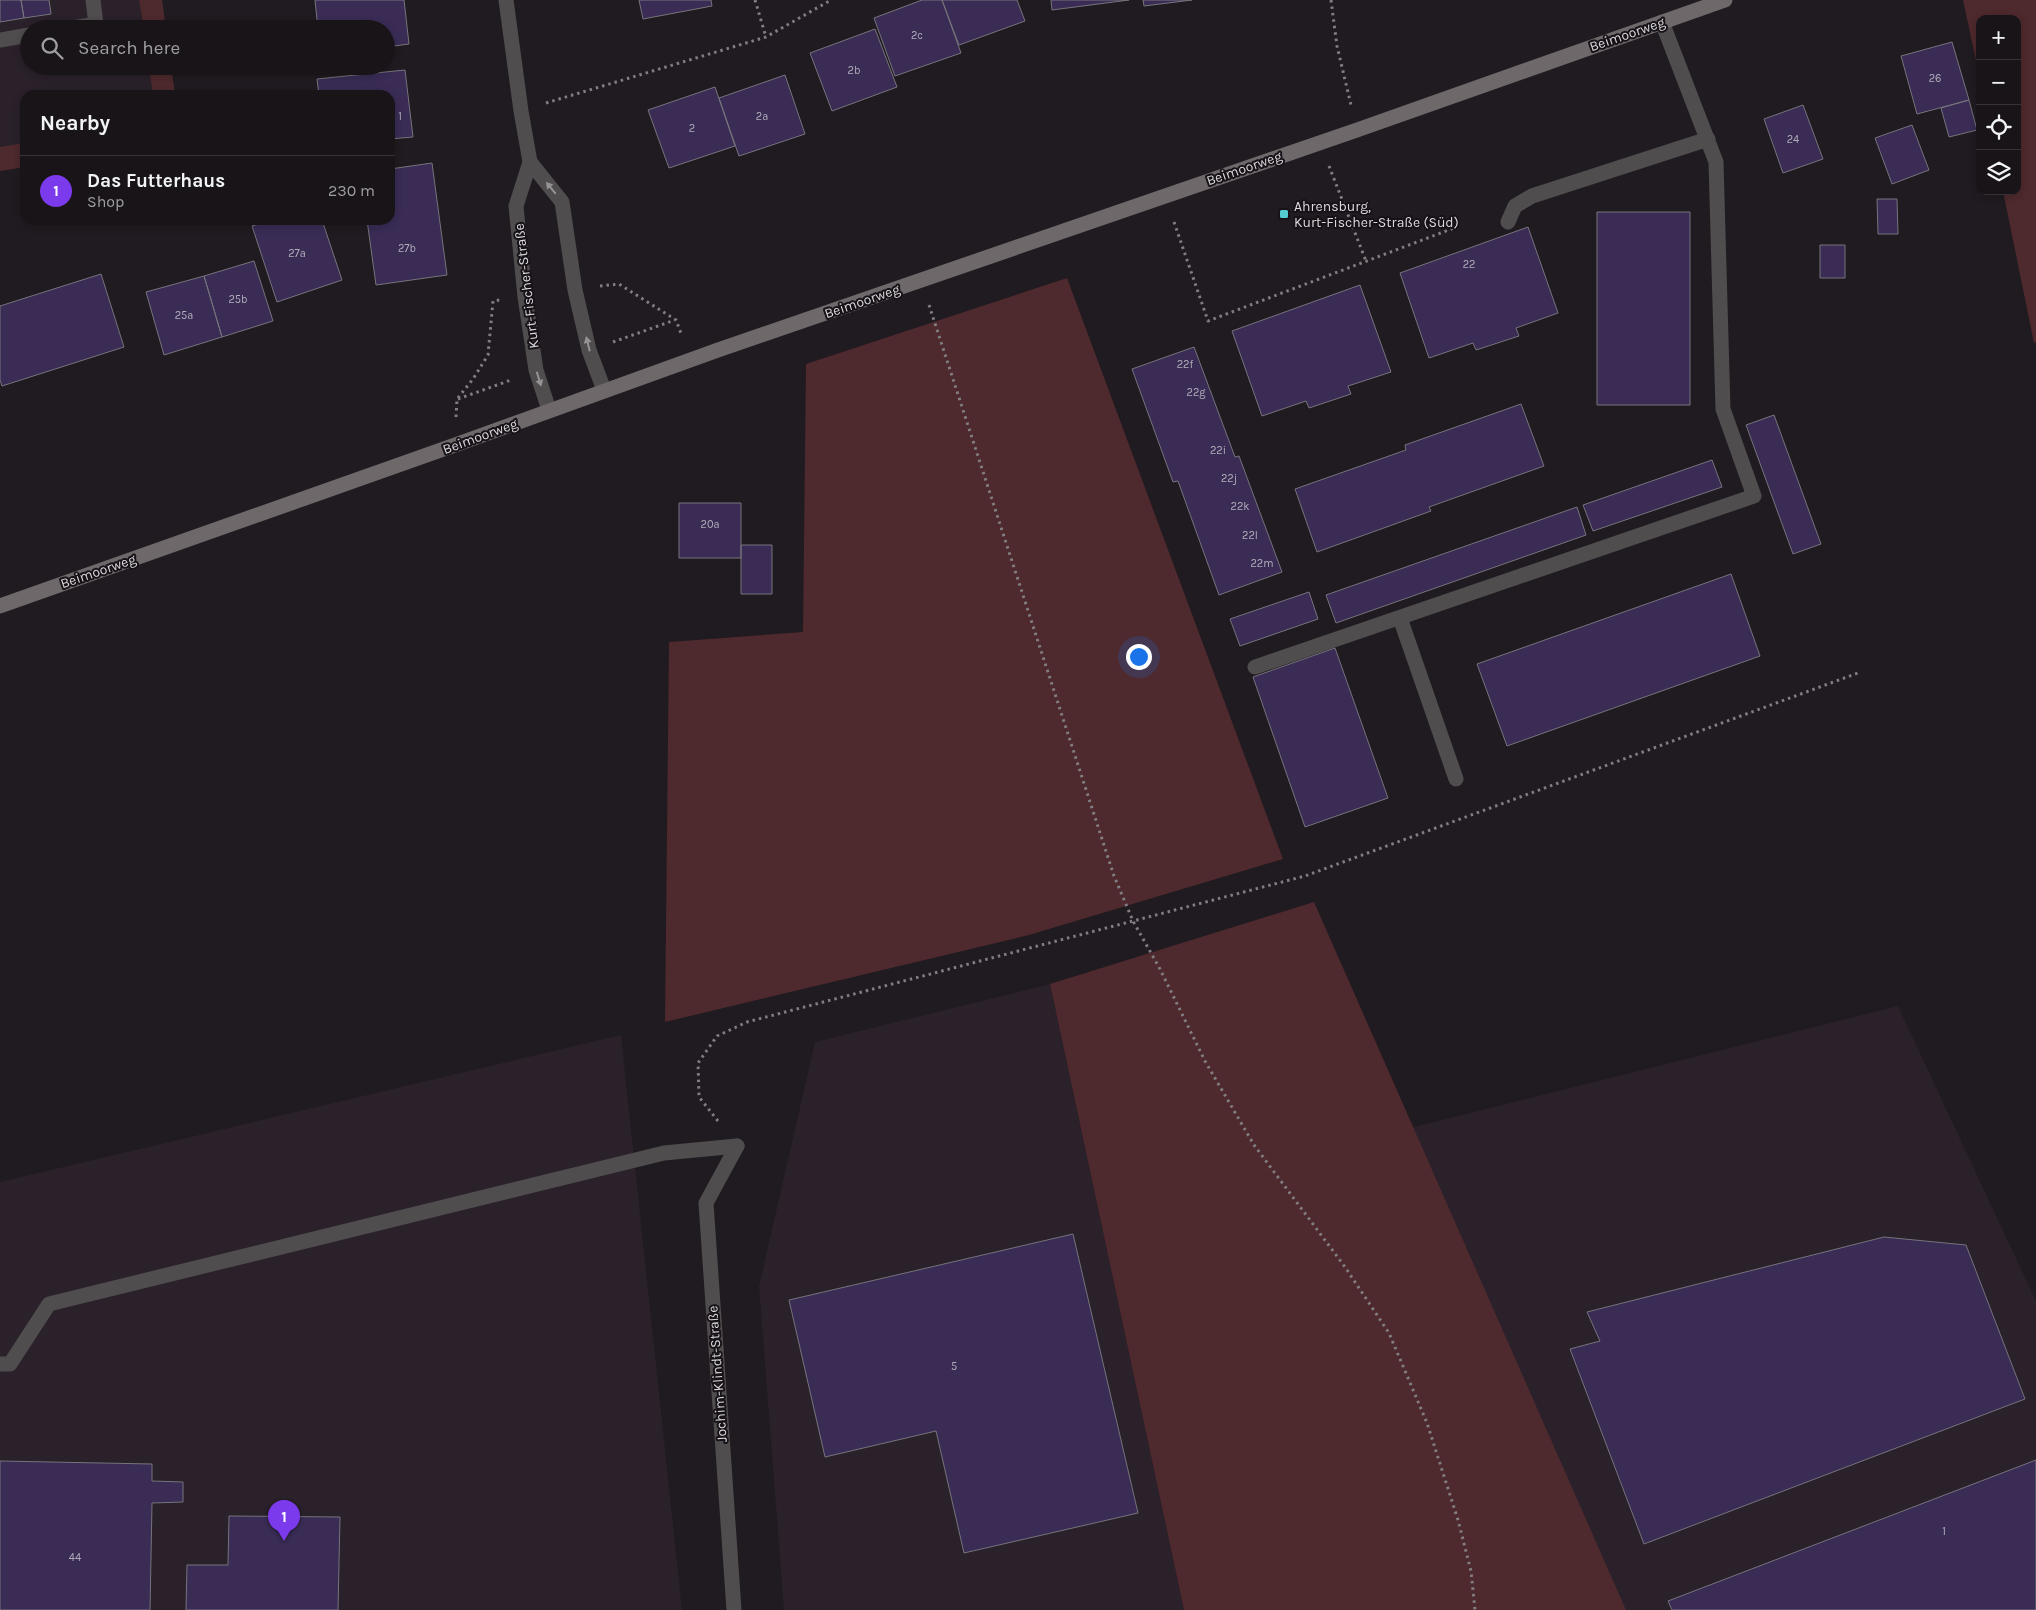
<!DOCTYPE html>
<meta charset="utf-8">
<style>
:root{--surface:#181418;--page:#211d21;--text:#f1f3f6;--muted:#9f9ea2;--line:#363337;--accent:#7c3aed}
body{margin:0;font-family:Karla,sans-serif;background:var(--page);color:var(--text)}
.controls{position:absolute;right:15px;top:15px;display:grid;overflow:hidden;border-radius:10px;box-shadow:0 2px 8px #0003}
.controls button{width:45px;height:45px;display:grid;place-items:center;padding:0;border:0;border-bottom:1px solid var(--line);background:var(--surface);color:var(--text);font:25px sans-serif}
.you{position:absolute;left:1138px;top:656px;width:18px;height:18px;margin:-12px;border:4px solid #fff;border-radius:50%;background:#1a73e8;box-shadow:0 0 0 8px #1a73e833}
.badge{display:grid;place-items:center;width:32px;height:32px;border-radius:50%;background:var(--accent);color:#fff;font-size:16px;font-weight:700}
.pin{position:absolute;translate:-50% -41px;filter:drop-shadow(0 1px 2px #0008)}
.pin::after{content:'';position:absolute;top:26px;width:18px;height:15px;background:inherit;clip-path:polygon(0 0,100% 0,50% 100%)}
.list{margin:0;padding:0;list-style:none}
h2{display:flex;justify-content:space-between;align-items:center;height:65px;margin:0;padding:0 20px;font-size:21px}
h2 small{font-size:16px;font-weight:400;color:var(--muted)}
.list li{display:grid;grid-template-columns:32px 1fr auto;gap:15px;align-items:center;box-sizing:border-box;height:70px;padding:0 20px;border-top:1px solid var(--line)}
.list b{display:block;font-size:19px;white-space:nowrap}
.list p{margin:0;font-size:16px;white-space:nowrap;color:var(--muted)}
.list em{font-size:16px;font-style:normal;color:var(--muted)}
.icon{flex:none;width:28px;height:28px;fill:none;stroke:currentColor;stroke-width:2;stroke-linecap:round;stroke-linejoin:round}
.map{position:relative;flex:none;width:2036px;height:1610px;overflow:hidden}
.search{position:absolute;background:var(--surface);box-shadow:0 2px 8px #0003;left:20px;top:20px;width:375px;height:55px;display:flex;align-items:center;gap:12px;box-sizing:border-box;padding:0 18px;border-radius:28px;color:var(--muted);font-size:19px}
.panel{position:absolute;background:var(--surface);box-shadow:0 2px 8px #0003;left:20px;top:90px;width:375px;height:135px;border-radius:15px}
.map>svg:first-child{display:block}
.built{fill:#2a212b}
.green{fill:#4e292d}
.building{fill:#3a2c55;stroke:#76747c}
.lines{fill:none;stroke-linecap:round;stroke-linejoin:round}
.path{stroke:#817d81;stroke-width:3;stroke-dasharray:2.5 4;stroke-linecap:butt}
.lane{stroke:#504d4e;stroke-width:15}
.street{stroke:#504d4e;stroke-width:15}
.secondary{stroke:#6e686a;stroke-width:15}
.oneway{fill:#969396}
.poi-dot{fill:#52ccd0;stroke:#161217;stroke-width:2}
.labels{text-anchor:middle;stroke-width:4;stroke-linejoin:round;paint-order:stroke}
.number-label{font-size:11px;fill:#b4aebb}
.street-label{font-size:14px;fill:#dcd9dd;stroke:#161217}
.poi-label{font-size:14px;fill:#dcd9dd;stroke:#161217;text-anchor:start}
</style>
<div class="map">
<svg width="2036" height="1610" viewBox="0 0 2036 1610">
<rect width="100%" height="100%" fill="#201b20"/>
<path class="built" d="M0,0H162L166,29H29V66H171L175,95H25V167L0,171Z
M1050,984L1184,1610H784L759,1286L815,1042Z
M1898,1006L2036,1301V1610H1623L1402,1130Z
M621,1035L682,1610H0V1182Z"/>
<path class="green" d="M139,0H162L166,29H144Z
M1963,0H2036V342L2034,343L2003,191H2017V19H1980V79Z
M149,66H171L175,95H153Z
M25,143V167L0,171V147Z
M1067,278L1283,859L1029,935L665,1022L669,642L803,632L806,364Z
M1314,902L1626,1610H1184L1050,984Z"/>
<path class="building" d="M0,0H21L24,18L0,22Z
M21,0H49L51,14L24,18Z
M315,0H404L409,44L386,47V29H318Z
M639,0H711L712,6L643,19Z
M922,0H942L961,53L895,76L874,18Z
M942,0H1017L1025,21L959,45Z
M1051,0H1129L1052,10Z
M1143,0H1192L1144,6Z
M875,29L897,87L832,111L810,53Z
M1952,42L1969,100L1917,114L1901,56Z
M405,70L413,137L390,139V95H319L317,79Z
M785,75L805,134L739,156L719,98Z
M715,87L735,146L669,168L648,110Z
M1969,100L1977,130L1949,137L1941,108Z
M1803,105L1823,159L1783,173L1764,119Z
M1912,125L1929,170L1892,184L1875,138Z
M432,163L447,275L376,285L367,220H390V169Z
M1877,199H1897L1898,234H1878Z
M1597,212H1690V405H1597Z
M271,220H322L342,280L277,302L252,226Z
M1528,227L1558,313L1516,328L1519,336L1476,350L1473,343L1429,358L1400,273Z
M1820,245H1845V278H1820Z
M254,261L273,321L222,337L204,276Z
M101,274L124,347L2,386L0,380V306Z
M204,276L222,337L164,355L146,292Z
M1360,285L1391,372L1348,386L1351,394L1309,408L1306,401L1262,416L1232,331Z
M1194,347L1235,457L1239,456L1282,572L1219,595L1178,481L1173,482L1132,369Z
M1521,404L1544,466L1429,507L1431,511L1317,552L1295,489L1406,450L1405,445Z
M1774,415L1821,544L1793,554L1746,425Z
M1712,460L1722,487L1593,531L1583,505Z
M679,503H741V558H679Z
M1577,507L1586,535L1336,623L1326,595Z
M741,545H772V594H741Z
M1731,574L1760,656L1507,746L1477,664Z
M1309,592L1318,619L1240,646L1230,619Z
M1335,648L1388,798L1305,827L1253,677Z
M1073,1234L1138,1513L964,1553L936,1431L825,1457L789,1300Z
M1884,1237L1966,1245L2025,1399L1644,1544L1570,1349L1600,1341L1587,1312Z
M2036,1460V1610H1672L1668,1601Z
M0,1461L152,1464V1481L183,1482V1502L152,1503L150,1610H0Z
M229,1516L340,1517L338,1610H186L187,1565H228Z"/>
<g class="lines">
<path class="path" d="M755,0L766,37
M1331,0L1337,46L1351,105
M546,103L766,37L831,0
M1329,166L1366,261
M1174,222L1208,321L1454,228
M600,286L619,284L676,320L682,336
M929,305L1114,876L1133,921L1160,969L1205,1061L1254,1145L1345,1267L1389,1333L1427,1423L1458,1520L1471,1571L1475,1610
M613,342L675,320
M458,399L511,380
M456,417L457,399L473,379L488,355L493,301L500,300
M718,1121L699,1097L698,1063L717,1036L747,1022L1305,876L1858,673"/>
<path class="lane" d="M67,29L96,24L93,0
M0,40L29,35
M1508,222L1515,206L1532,196L1708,139
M1400,618L1456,779
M1255,667L1754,496L1723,409L1716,162L1662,22
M0,1364H10L49,1304L664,1153L737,1146"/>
<path class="street" d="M506,0L521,111L530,162L516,206L525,297L536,370L549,410
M530,162L562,202L575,290L589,350L604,390
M734,1610L706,1203L737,1146"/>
<path class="secondary" d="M0,606L455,445L718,350L1357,130L1725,0"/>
</g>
<defs><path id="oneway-solid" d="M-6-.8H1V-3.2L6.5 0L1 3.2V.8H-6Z" transform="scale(1.25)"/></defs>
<g class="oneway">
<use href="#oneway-solid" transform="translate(551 188) rotate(-129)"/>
<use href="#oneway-solid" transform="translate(588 344) rotate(-104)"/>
<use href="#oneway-solid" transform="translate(539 379) rotate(73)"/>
</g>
<rect class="poi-dot" x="1279" y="209" width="10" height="10" rx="2.5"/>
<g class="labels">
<g class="number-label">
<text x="917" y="39">2c</text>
<text x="854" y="74">2b</text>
<text x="1935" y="82">26</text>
<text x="400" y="120">1</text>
<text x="762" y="120">2a</text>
<text x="692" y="132">2</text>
<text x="1793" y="143">24</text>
<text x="407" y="252">27b</text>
<text x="297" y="257">27a</text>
<text x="1469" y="268">22</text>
<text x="238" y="303">25b</text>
<text x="184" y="319">25a</text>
<text x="1185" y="368">22f</text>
<text x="1196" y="396">22g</text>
<text x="1218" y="454">22i</text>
<text x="1229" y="482">22j</text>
<text x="1240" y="510">22k</text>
<text x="710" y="528">20a</text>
<text x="1250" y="539">22l</text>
<text x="1262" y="567">22m</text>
<text x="954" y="1370">5</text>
<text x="1944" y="1535">1</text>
<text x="75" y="1561">44</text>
</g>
<g class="street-label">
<text transform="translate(1627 34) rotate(-19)" y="5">Beimoorweg</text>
<text transform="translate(1244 168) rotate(-19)" y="5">Beimoorweg</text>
<text transform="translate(526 286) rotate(-97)" y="5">Kurt-Fischer-Straße</text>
<text transform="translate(862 301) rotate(-19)" y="5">Beimoorweg</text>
<text transform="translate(480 436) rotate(-20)" y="5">Beimoorweg</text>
<text transform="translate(98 571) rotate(-19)" y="5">Beimoorweg</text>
<text transform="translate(717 1374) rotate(-94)" y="5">Jochim-Klindt-Straße</text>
</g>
<g class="poi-label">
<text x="1294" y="211">Ahrensburg,<tspan x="1294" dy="16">Kurt-Fischer-Straße (Süd)</tspan></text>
</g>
</g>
</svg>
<div class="controls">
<button>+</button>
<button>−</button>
<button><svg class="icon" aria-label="locate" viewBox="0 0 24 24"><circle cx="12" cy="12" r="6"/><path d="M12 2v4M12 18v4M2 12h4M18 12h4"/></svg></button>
<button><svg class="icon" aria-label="layers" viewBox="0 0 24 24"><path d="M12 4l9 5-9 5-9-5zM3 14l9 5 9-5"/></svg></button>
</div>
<div class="you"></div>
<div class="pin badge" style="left:284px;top:1541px">1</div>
<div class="search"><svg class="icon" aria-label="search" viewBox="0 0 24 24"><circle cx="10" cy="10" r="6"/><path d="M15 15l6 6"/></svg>Search here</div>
<section class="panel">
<h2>Nearby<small></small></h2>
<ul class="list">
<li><span class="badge">1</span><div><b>Das Futterhaus</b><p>Shop</p></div><em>230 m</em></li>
</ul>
</section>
</div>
